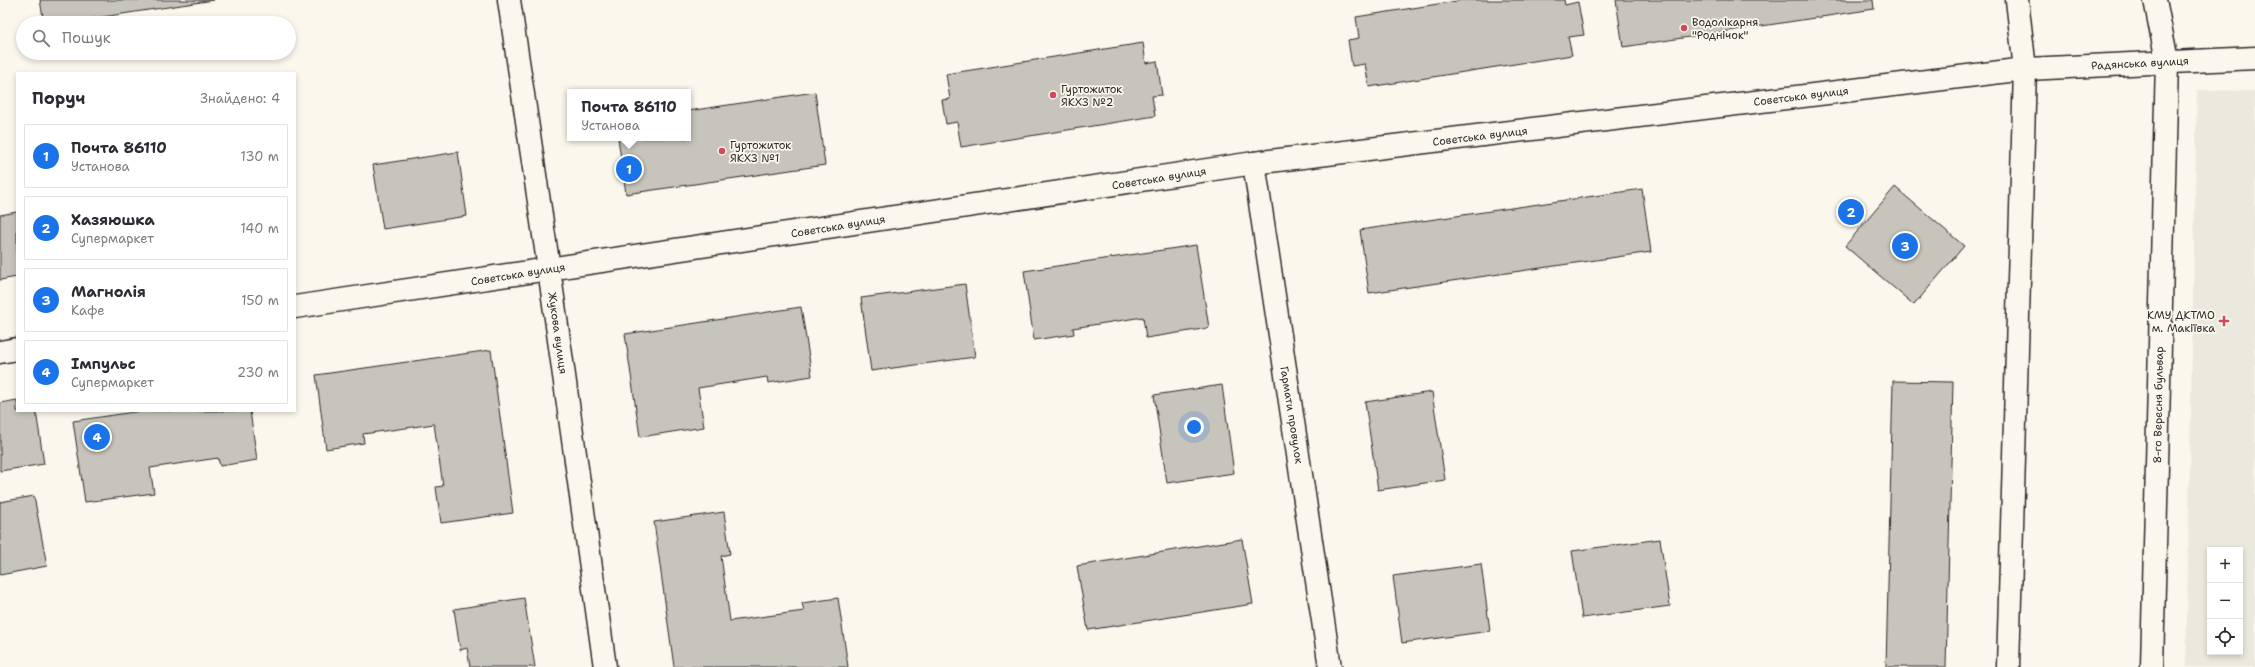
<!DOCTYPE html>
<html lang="uk">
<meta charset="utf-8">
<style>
:root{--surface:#fff;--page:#f2f2f3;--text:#2b2b33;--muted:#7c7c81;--line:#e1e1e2;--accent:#1a73e8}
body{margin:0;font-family:"Shantell Sans",sans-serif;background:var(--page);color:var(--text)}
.controls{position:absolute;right:12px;bottom:12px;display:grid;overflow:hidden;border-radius:0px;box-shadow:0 2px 6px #0003}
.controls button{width:36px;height:36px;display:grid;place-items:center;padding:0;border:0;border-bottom:1px solid var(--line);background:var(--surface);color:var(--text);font:20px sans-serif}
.you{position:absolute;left:1194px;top:427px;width:14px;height:14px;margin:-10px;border:3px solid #fff;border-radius:50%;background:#1a73e8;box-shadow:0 0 0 6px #1a73e833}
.badge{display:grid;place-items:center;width:26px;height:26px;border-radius:50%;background:var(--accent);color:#fff;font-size:13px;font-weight:700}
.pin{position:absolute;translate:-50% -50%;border:2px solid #fff;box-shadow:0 1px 4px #0006}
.popup{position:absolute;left:567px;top:89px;width:124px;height:52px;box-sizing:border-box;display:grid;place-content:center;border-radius:0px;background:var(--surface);filter:drop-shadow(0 1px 3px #0005);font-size:13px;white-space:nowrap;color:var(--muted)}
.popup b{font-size:15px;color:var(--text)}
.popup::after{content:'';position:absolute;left:50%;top:100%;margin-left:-8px;border:8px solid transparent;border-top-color:var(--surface)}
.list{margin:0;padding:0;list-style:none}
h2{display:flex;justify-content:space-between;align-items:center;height:52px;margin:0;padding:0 16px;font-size:17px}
h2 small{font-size:13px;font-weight:400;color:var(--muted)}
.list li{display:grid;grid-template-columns:26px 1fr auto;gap:12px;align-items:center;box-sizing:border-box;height:64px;margin:0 8px 8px;padding:0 8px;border:1px solid var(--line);border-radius:0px}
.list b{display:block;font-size:15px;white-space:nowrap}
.list p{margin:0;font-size:13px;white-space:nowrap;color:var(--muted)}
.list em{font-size:13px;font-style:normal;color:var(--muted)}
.icon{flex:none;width:22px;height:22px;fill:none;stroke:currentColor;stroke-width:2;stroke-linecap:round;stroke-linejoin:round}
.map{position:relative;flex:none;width:2255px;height:667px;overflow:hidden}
.search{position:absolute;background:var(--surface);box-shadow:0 2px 6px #0003;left:16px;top:16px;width:280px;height:44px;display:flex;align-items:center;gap:10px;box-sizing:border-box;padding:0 14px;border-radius:22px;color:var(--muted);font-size:15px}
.panel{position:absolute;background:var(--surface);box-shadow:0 2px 6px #0003;left:16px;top:72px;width:280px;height:340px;border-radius:0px}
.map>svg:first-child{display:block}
.built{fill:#ebe8de;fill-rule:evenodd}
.building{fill:#c7c4bc;stroke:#2b2b2b}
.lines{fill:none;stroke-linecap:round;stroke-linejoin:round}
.street-casing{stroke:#2b2b2b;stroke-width:25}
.secondary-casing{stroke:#2b2b2b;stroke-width:25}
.street{stroke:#fbf7ec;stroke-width:22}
.secondary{stroke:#fbf7ec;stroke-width:22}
.poi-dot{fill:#d1495b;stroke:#fbf7ec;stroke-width:1.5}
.labels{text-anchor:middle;stroke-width:3.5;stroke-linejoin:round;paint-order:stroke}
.poi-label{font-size:11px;fill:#2b2b2b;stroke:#fbf7ec;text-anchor:start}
.street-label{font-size:11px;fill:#2b2b2b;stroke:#fbf7ec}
</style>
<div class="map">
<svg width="2255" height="667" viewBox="0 0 2255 667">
<rect width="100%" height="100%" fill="#fbf7ec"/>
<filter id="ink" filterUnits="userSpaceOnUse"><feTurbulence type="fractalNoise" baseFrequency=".025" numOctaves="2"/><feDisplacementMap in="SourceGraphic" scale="8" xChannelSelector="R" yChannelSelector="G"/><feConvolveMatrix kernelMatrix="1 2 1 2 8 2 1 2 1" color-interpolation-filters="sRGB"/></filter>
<g filter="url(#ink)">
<path class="built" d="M2197,90L2255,91V667H2186ZM2210,550H2240V652H2210Z"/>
<path class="building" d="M40,0H214L63,23H44Z
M1463,0H1564L1565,5L1578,2L1584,35L1568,37L1572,55L1369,87L1365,64L1352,66L1348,40L1359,38L1356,17Z
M1616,0H1873L1874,9L1623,47Z
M1143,43L1146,63L1157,61L1162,95L1152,96L1155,116L961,147L957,122L946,124L942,100L950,99L946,74Z
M815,92L825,165L626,194L618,138H688V111Z
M458,152L467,216L383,229L373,165Z
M1895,187L1964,246L1914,305L1845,246Z
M1642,189L1651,252L1369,293L1360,230Z
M17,212V277L0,280V215Z
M1196,245L1209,328L1146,338L1143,317L1073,328L1074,334L1034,340L1024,271Z
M965,284L975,357L871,371L861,298Z
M801,307L812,376L768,383L767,377L698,388L704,427L640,437L625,334Z
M491,350L513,513L441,523L436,487L443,486L434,424L363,434L364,443L326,449L316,375Z
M1893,381L1953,382L1946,667H1886Z
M1222,385L1234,473L1167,483L1154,395Z
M1432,392L1445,480L1378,490L1365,402Z
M17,400V411H36L44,464L0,471V403Z
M141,411H250L257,460L220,466L218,458L150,468L154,493L85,502L73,421Z
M34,496L47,566L0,575V502Z
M724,512L730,554L721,556L730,621L804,611L802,603L838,598L848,667H674L654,522Z
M1242,539L1253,604L1088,630L1077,566Z
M1660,539L1670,606L1582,618L1572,551Z
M1481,564L1490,631L1402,643L1393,576Z
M524,598L535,667H470L467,648L460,650L454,609Z"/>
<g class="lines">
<g class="street-casing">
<path id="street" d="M509,0L549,269L605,667
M2025,69L2255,58
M1254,163L1330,667"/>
</g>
<g class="secondary-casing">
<path id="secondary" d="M295,307L1254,163L2025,69
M0,352L17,349
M2008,667L2025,69L2017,0
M2152,667L2167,61L2155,0"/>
</g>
<use href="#street" class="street"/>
<use href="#secondary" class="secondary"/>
</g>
</g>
<g class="poi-dot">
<circle cx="1684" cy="28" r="4"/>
<circle cx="1053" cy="95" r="4"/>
<circle cx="722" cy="151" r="4"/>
<path d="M2222 315h4v4h4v4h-4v4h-4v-4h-4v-4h4z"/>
</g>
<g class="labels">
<g class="poi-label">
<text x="1692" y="26">Водолікарня<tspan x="1692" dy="13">"Роднічок"</tspan></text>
<text x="1061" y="93">Гуртожиток<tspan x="1061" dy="13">ЯКХЗ №2</tspan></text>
<text x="730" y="149">Гуртожиток<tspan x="730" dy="13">ЯКХЗ №1</tspan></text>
<text x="2215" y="319" text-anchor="end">КМУ ДКТМО<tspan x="2215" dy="13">м. Макіївка</tspan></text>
</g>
<g class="street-label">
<text transform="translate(2140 63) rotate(-3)" y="4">Радянська вулиця</text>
<text transform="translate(1801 96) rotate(-7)" y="4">Советська вулиця</text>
<text transform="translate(1480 136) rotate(-7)" y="4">Советська вулиця</text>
<text transform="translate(1159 178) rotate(-9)" y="4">Советська вулиця</text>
<text transform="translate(838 226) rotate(-9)" y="4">Советська вулиця</text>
<text transform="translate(518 274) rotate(-9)" y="4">Советська вулиця</text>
<text transform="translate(558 333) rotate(82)" y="4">Жукова вулиця</text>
<text transform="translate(2158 405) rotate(-89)" y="4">8-го Вересня бульвар</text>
<text transform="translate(1292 415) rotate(81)" y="4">Гармати провулок</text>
</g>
</g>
</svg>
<div class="controls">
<button>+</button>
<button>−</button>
<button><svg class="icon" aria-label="locate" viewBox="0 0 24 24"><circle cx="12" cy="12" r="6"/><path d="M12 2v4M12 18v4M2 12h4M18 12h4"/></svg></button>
</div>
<div class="you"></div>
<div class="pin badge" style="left:629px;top:169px">1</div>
<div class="popup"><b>Почта 86110</b>Установа</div>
<div class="pin badge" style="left:1851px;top:212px">2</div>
<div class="pin badge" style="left:1905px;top:246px">3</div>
<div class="pin badge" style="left:97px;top:437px">4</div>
<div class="search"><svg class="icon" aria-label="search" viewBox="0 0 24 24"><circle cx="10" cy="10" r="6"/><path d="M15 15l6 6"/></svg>Пошук</div>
<section class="panel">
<h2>Поруч<small>Знайдено: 4</small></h2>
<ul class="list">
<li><span class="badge">1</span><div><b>Почта 86110</b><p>Установа</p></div><em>130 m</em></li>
<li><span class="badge">2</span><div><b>Хазяюшка</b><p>Супермаркет</p></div><em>140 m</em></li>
<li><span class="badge">3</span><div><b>Магнолія</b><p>Кафе</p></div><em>150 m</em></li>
<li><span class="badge">4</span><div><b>Імпульс</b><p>Супермаркет</p></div><em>230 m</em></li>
</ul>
</section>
</div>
